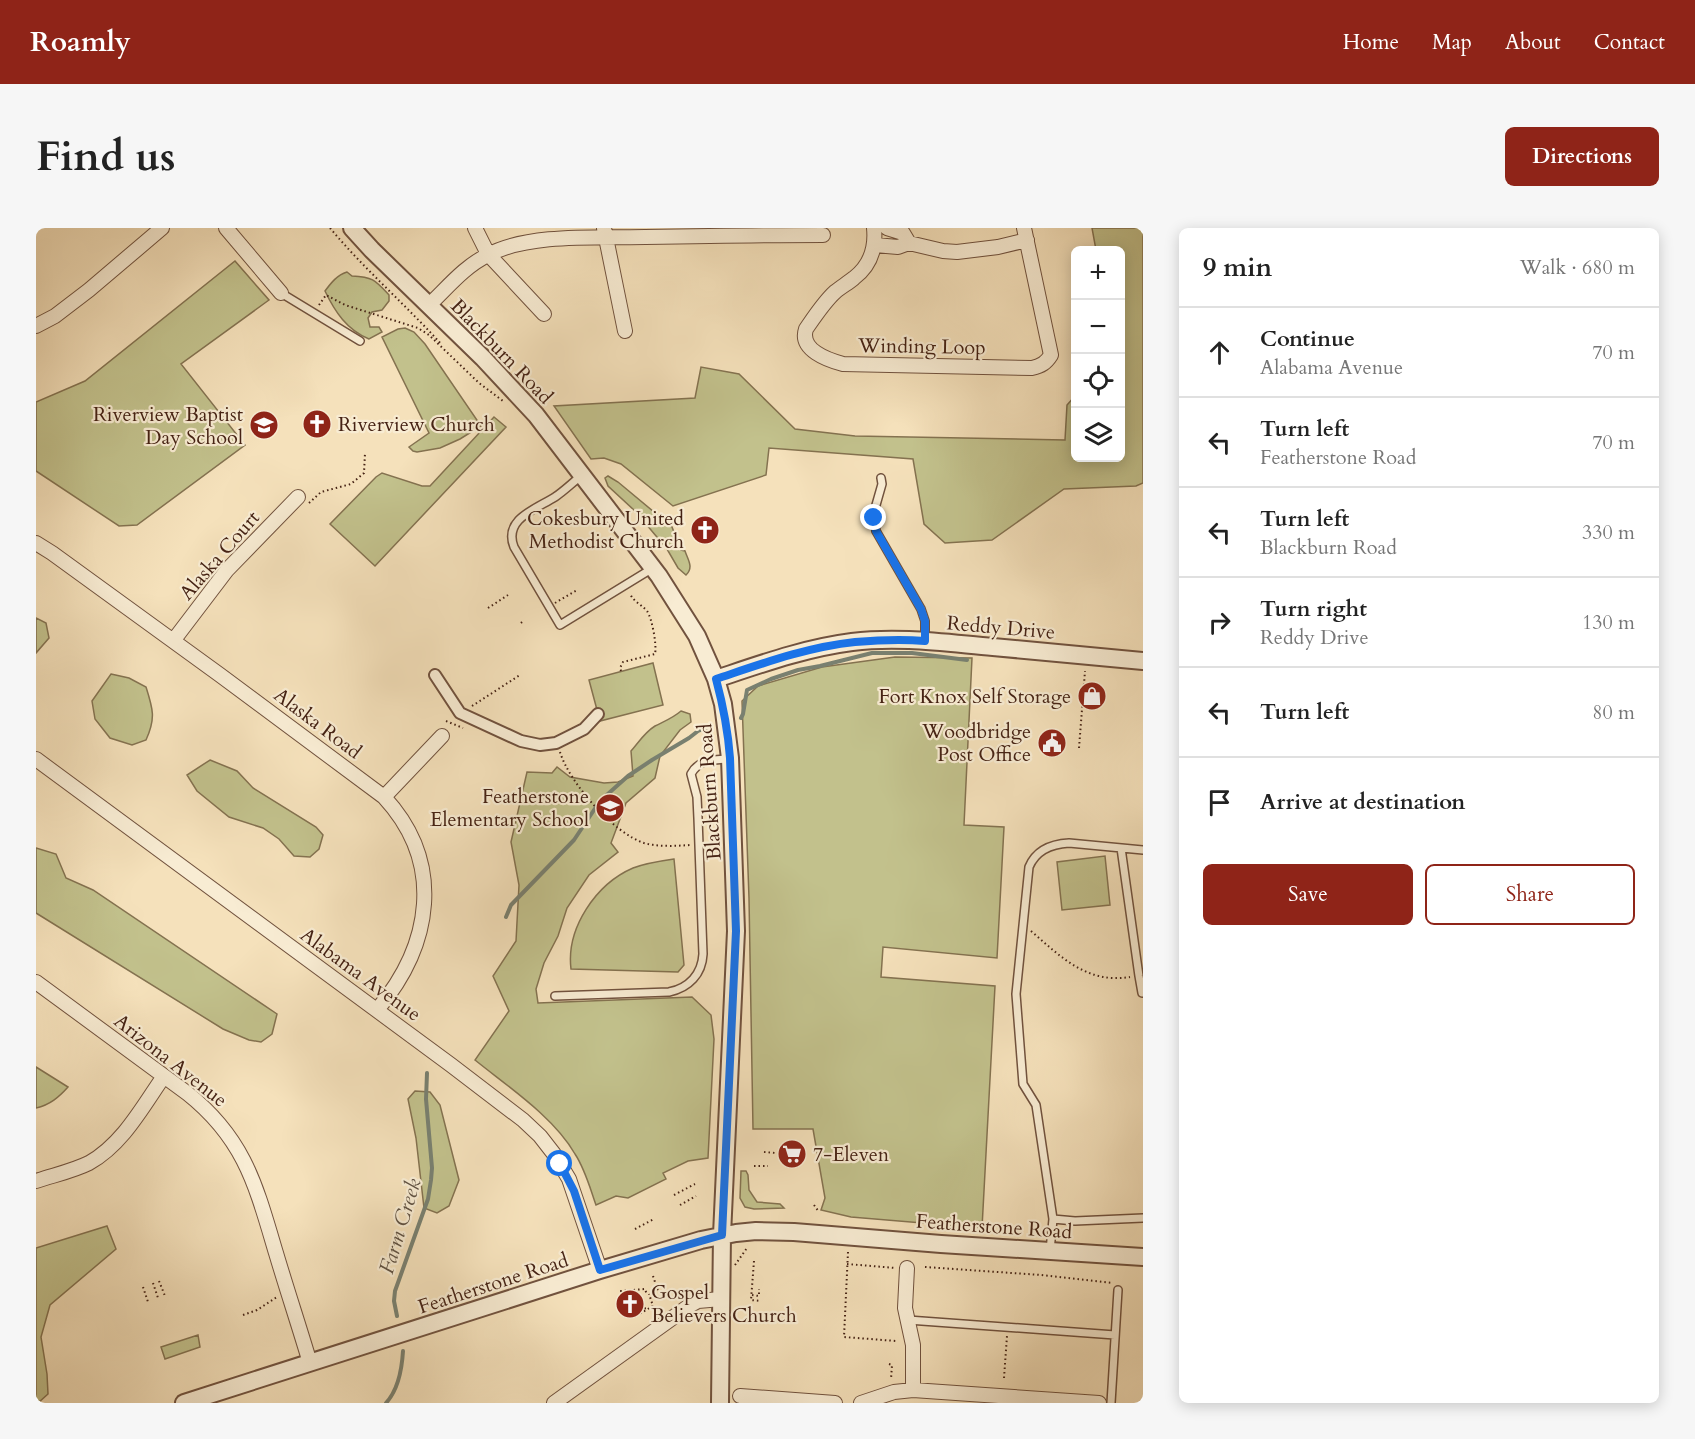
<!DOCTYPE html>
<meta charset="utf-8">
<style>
:root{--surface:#fff;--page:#f6f6f6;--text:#222;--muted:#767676;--line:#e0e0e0;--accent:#8f2418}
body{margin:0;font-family:Cardo,serif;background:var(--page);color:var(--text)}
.controls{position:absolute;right:18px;top:18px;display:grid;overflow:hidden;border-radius:9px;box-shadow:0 3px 15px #0003}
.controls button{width:54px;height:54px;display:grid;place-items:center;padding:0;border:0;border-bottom:2px solid var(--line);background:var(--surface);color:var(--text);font:30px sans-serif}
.stop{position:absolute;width:18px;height:18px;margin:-14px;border:4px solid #1a73e8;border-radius:50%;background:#fff}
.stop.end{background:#1a73e8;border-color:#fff;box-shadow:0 2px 6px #0008}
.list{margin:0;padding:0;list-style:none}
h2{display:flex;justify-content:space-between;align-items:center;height:78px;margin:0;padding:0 24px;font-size:26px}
h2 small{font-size:20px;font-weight:400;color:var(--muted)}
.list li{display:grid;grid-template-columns:39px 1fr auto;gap:18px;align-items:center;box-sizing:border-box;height:90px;padding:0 24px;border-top:2px solid var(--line)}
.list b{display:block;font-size:22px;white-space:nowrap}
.list p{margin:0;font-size:20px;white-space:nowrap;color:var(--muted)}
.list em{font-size:20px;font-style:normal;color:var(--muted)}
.actions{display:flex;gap:12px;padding:18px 24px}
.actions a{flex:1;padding:14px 0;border:2px solid var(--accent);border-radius:9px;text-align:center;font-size:21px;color:var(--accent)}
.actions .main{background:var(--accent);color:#fff}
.icon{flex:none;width:33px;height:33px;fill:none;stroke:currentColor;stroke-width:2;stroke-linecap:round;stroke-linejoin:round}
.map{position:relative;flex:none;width:1107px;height:1175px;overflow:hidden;border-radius:9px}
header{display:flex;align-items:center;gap:36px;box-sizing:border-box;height:84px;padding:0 30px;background:var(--accent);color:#fff}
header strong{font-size:28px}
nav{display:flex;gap:33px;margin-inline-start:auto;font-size:21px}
.intro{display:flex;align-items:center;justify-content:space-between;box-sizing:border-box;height:144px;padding:0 36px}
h1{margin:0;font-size:42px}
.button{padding:15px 27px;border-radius:9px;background:var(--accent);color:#fff;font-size:21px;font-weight:700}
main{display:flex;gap:36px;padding:0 36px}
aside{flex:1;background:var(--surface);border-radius:9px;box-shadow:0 3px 15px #0003}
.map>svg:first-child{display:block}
.green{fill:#c2c18c;stroke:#847250;stroke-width:1.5}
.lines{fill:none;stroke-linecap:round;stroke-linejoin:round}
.stream{stroke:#798070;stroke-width:4}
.service-casing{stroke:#71523e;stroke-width:10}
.pedestrian-casing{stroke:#71523e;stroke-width:14}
.minor-casing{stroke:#71523e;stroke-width:16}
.tertiary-casing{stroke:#71523e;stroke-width:20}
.path{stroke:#452214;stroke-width:2;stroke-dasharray:1.5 3;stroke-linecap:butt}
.service{stroke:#f8ecd3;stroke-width:7}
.pedestrian{stroke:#f8ecd3;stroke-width:10}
.minor{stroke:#f8ecd3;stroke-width:14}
.tertiary{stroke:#f8ecd3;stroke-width:16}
.route{stroke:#1a73e8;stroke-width:8}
.labels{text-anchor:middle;stroke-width:4.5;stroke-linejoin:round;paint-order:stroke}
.street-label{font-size:20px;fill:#452214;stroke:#f8ecd3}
.poi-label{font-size:20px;fill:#452214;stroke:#f8ecd3;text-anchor:end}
.water-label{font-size:21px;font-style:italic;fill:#5f5142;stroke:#f8ecd3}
</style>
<header>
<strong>Roamly</strong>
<nav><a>Home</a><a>Map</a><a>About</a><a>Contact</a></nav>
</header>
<div class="intro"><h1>Find us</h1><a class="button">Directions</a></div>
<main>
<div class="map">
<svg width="1107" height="1175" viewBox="0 0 1107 1175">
<rect width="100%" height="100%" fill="#f5e1bb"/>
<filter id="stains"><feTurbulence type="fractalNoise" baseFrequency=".00333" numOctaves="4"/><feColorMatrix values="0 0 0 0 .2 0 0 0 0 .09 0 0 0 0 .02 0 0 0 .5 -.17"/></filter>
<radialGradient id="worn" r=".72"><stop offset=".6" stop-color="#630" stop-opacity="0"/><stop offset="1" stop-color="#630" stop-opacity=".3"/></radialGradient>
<path class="green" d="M1056,0H1107V255L1100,258L1028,261L956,312L909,315L888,296L877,231L733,220L730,247L637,278L585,236L568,230L555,231L518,178L659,170L665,139L703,146L759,201L819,208L1029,212L1031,177L1039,168L1040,230H1084V22H1060Z
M199,33L233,72L145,136L209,217L101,297L83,298L0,243V174L49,153Z
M311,44L316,48C337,49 339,52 353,67V73L346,82L336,84L332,90L334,99H343L346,104L333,111C311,102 299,84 289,63C295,55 301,47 311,44Z
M369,100L378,104L389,116L445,198L424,211L404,220L381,224L377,223L373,219L393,205L346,109L362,101Z
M458,189L470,199L339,338L294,296L340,249L346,245L386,258H394Z
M572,248L582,254L636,299L645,322L649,323C652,332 658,339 650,347L642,340L631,321L599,283L572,258L569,250Z
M0,390L10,395L13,410L0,425Z
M859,429L936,430L928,597L968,599L961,730L847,719L845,749L959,758L946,1000L815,989L785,982L789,970L777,901H717L713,670L706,473L722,458L786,439Z
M617,435L627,477L564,493L553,452Z
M75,446L93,450L110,459C117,481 120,490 110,512L96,517L74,510L59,491L56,473Z
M645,483L654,486L655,494L644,502L624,528L619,550L590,575L575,615L582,624L553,647L531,680L522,708L508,735L500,761L502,775L656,769L675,787L678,811L672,930L652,933L627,945L630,951L592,970L580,968L560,977C554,960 549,941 539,926C518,889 471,858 439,832L473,783L457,748L480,713L483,657L475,614L491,544L516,545L521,539L534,549L568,555L582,554L597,548L595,523C602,515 609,504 619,498C629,493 637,490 645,483Z
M174,532L201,543L217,560L280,599L287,607L283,621L274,629L258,628L243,611L227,600L193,589L161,563L151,547Z
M0,620L20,626L30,650L57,662L241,786L236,806L225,814L213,812L187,801L0,685Z
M1069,628L1074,677L1026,682L1021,634Z
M638,631L648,737L642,744L535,741C530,700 560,656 597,640C610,635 624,633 638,631Z
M0,839L32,859C23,869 14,877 0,880Z
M379,863L394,864L404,877L423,952L413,978L401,985L388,980L380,910L372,871Z
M705,943H710L712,947L713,962L721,974L744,976L748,980L718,981L709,979L704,970Z
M71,998L80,1021L14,1077L5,1109L11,1146L12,1166L2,1175H0V1020Z
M162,1107L164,1119L129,1131L125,1119Z"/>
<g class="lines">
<path class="stream" d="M705,490L707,486L711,462L735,451L762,442L784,438L836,425H876L931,432
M470,689L475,677L538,612L564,573L592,548L616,532L653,510L662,503L675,498
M361,1088L358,1073L359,1063L392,971L395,952L396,940L390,871L391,845
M350,1175C362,1162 366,1140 367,1123"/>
<g class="service-casing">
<path id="service" d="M245,65L324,113
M545,248C536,255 528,263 519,269C500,281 467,291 478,319L524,397L617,340
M845,250L846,256L838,284L840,303L885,381L889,393V413
M1085,620L1103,748L1106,765H1107
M519,768L633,764C653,760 666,746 667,726L662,590L661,569L655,546C663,531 677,532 692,531
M1017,991L1000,877L987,856L980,766L993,639C1000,622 1015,616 1033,615L1107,622
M1014,1023L1017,991L1039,993L1107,990
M872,1092L1079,1107
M1075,1175L1082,1062"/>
</g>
<g class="pedestrian-casing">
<path id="pedestrian" d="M399,447L424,485L485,513L504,517L520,515L548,501L562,486"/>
</g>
<g class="minor-casing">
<path id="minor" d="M190,0L245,65
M439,0L452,26L508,86
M568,0L589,103
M838,0C840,20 835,37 818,50C812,55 805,59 799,64C788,74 779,88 770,101C763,122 792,132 807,136L996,140C1005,138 1010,135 1015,127L988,0
M851,0L867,5L873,15
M839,17L862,19L873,15L907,23L921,24L962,19L991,12
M393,77C412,59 429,38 452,27C492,5 563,10 609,9C668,8 727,7 787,7
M0,98L19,88L53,62L126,0
M0,315L16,325L184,447L348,569C409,635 396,717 341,782
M137,413L191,342L262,269
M0,531L415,837L487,892L504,908L518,926L533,951L564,1042
M348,569L406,508
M0,754L151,865C209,911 220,958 240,1025C251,1062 263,1098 274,1135
M0,953C18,947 37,943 53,935C87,916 107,878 128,848
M871,1040L869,1080L877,1117V1162
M704,1168L799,1175
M518,1175L653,1078L662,1073L685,1071
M825,1175L858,1164L877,1162L1063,1175"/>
</g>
<g class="tertiary-casing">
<path id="tertiary" d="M316,0L336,22L447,130L500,187L623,348L661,408L680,451L687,476L694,530L700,703L686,1007L684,1175
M680,451C725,436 769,420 816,414C863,408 910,415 957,419C1007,424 1057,428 1107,433
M148,1175L564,1042L665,1012L700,1005L720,1003L758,1004L905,1016L1107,1029"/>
</g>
<path class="path" d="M294,0C329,42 370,77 406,117
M283,77L290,67L309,77L382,100L393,107L443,155L467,173
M273,275L285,264L315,256L328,245L329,225
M519,375L541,362
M452,380L472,367
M485,395L486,394
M585,443L584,440L587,434L619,426C621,417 616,390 611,383C605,376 599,375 594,366
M436,478L484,447
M410,493L427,500
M1043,520L1049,443
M524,524C533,554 577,605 608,615C623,619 639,618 654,617
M995,703C1025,729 1051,756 1094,749
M728,924L740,925
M718,938H732
M638,967L659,956
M644,977L660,968
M778,977L783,984
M599,1001L618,991
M812,1024L808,1109L860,1113
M718,1033L715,1072L725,1073
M811,1036L859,1040
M699,1037L711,1020
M889,1039L1005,1047L1077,1055
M617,1048L622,1063
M123,1053L129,1068
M117,1055L122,1070
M107,1059L112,1074
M716,1067L723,1068V1061
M587,1068L585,1063L609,1061L611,1067
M605,1080V1081L612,1080
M207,1087L221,1082L241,1069
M591,1089L605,1085L617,1078L613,1066
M853,1136L856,1137L855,1151
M968,1150L971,1108"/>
<use href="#service" class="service"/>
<use href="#pedestrian" class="pedestrian"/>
<use href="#minor" class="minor"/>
<use href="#tertiary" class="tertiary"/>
</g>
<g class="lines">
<path class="route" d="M524,936L538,963L564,1042L686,1007L700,703L694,530C692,503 687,477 680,451C725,436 771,419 819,414C842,412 866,411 889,413V393L885,381L840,303L838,290"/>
</g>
<defs>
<g id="church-disc" transform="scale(1.5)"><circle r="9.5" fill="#8f2418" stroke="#f8ecd3"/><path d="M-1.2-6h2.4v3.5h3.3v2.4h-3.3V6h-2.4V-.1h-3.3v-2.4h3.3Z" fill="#fff"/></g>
<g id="school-disc" transform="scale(1.5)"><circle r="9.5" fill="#8f2418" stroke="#f8ecd3"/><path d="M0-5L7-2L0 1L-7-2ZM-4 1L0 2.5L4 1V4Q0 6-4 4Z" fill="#fff"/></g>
<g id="shop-disc" transform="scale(1.5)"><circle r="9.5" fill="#8f2418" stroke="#f8ecd3"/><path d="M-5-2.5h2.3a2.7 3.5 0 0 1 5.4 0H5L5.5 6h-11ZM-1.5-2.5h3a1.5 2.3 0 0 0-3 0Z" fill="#fff"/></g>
<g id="civic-disc" transform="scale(1.5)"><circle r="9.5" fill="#8f2418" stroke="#f8ecd3"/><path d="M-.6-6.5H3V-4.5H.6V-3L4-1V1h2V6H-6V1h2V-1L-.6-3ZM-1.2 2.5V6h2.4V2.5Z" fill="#fff"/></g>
<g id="supermarket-disc" transform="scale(1.5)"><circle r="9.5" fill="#8f2418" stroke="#f8ecd3"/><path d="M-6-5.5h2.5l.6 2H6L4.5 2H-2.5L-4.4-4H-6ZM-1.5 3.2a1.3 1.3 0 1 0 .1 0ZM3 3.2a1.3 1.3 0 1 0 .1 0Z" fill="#fff"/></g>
</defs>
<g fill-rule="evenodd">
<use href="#church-disc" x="281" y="196"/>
<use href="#school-disc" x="228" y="197"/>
<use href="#church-disc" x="669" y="302"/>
<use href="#shop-disc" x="1056" y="468"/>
<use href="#civic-disc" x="1016" y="515"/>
<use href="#school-disc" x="574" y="580"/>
<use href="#supermarket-disc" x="756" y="926"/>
<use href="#church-disc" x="594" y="1076"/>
</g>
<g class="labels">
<g class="street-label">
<text transform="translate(886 118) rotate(1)" y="7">Winding Loop</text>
<text transform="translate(466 123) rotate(46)" y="7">Blackburn Road</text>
<text transform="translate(183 327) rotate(-49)" y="7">Alaska Court</text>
<text transform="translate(965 399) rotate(5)" y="7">Reddy Drive</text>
<text transform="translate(282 495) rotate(37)" y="7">Alaska Road</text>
<text transform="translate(673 564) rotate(-94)" y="7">Blackburn Road</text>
<text transform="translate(325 746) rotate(36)" y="7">Alabama Avenue</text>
<text transform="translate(135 832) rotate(38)" y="7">Arizona Avenue</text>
<text transform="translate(958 998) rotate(4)" y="7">Featherstone Road</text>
<text transform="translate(457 1055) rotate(-18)" y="7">Featherstone Road</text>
</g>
<g class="poi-label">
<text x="207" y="193">Riverview Baptist<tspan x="207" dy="23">Day School</tspan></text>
<text x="302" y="203" text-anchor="start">Riverview Church</text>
<text x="648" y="297">Cokesbury United<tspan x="648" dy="23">Methodist Church</tspan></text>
<text x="1035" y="475">Fort Knox Self Storage</text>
<text x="995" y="510">Woodbridge<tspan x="995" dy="23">Post Office</tspan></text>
<text x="553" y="575">Featherstone<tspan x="553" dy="23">Elementary School</tspan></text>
<text x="777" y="933" text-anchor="start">7-Eleven</text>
<text x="615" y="1071" text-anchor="start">Gospel<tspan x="615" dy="23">Believers Church</tspan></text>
</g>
<g class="water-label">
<text transform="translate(364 998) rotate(-73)" y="7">Farm Creek</text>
</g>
</g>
<rect width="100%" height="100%" filter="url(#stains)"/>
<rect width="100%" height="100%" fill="url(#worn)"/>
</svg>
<div class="controls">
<button>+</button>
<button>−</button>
<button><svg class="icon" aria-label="locate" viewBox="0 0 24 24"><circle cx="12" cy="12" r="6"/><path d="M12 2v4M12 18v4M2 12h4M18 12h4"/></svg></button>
<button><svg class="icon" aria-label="layers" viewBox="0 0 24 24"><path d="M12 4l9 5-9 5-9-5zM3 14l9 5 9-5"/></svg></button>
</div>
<div class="stop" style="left:524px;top:936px"></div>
<div class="stop end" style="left:838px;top:290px"></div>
</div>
<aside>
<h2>9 min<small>Walk · 680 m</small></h2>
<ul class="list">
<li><svg class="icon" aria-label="ahead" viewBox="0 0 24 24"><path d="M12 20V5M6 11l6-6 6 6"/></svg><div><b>Continue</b><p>Alabama Avenue</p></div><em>70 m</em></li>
<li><svg class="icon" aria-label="left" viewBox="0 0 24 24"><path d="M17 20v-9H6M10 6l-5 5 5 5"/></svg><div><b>Turn left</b><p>Featherstone Road</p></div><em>70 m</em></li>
<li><svg class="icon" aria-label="left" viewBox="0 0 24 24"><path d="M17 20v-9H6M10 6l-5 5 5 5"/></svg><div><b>Turn left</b><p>Blackburn Road</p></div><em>330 m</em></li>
<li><svg class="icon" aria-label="right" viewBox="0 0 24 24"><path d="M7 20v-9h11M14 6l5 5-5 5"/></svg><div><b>Turn right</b><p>Reddy Drive</p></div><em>130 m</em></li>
<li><svg class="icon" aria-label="left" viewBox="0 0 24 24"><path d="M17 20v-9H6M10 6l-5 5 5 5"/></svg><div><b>Turn left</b></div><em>80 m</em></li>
<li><svg class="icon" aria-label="arrive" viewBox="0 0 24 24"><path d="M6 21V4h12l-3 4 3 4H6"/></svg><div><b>Arrive at destination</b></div></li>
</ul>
<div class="actions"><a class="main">Save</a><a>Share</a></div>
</aside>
</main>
